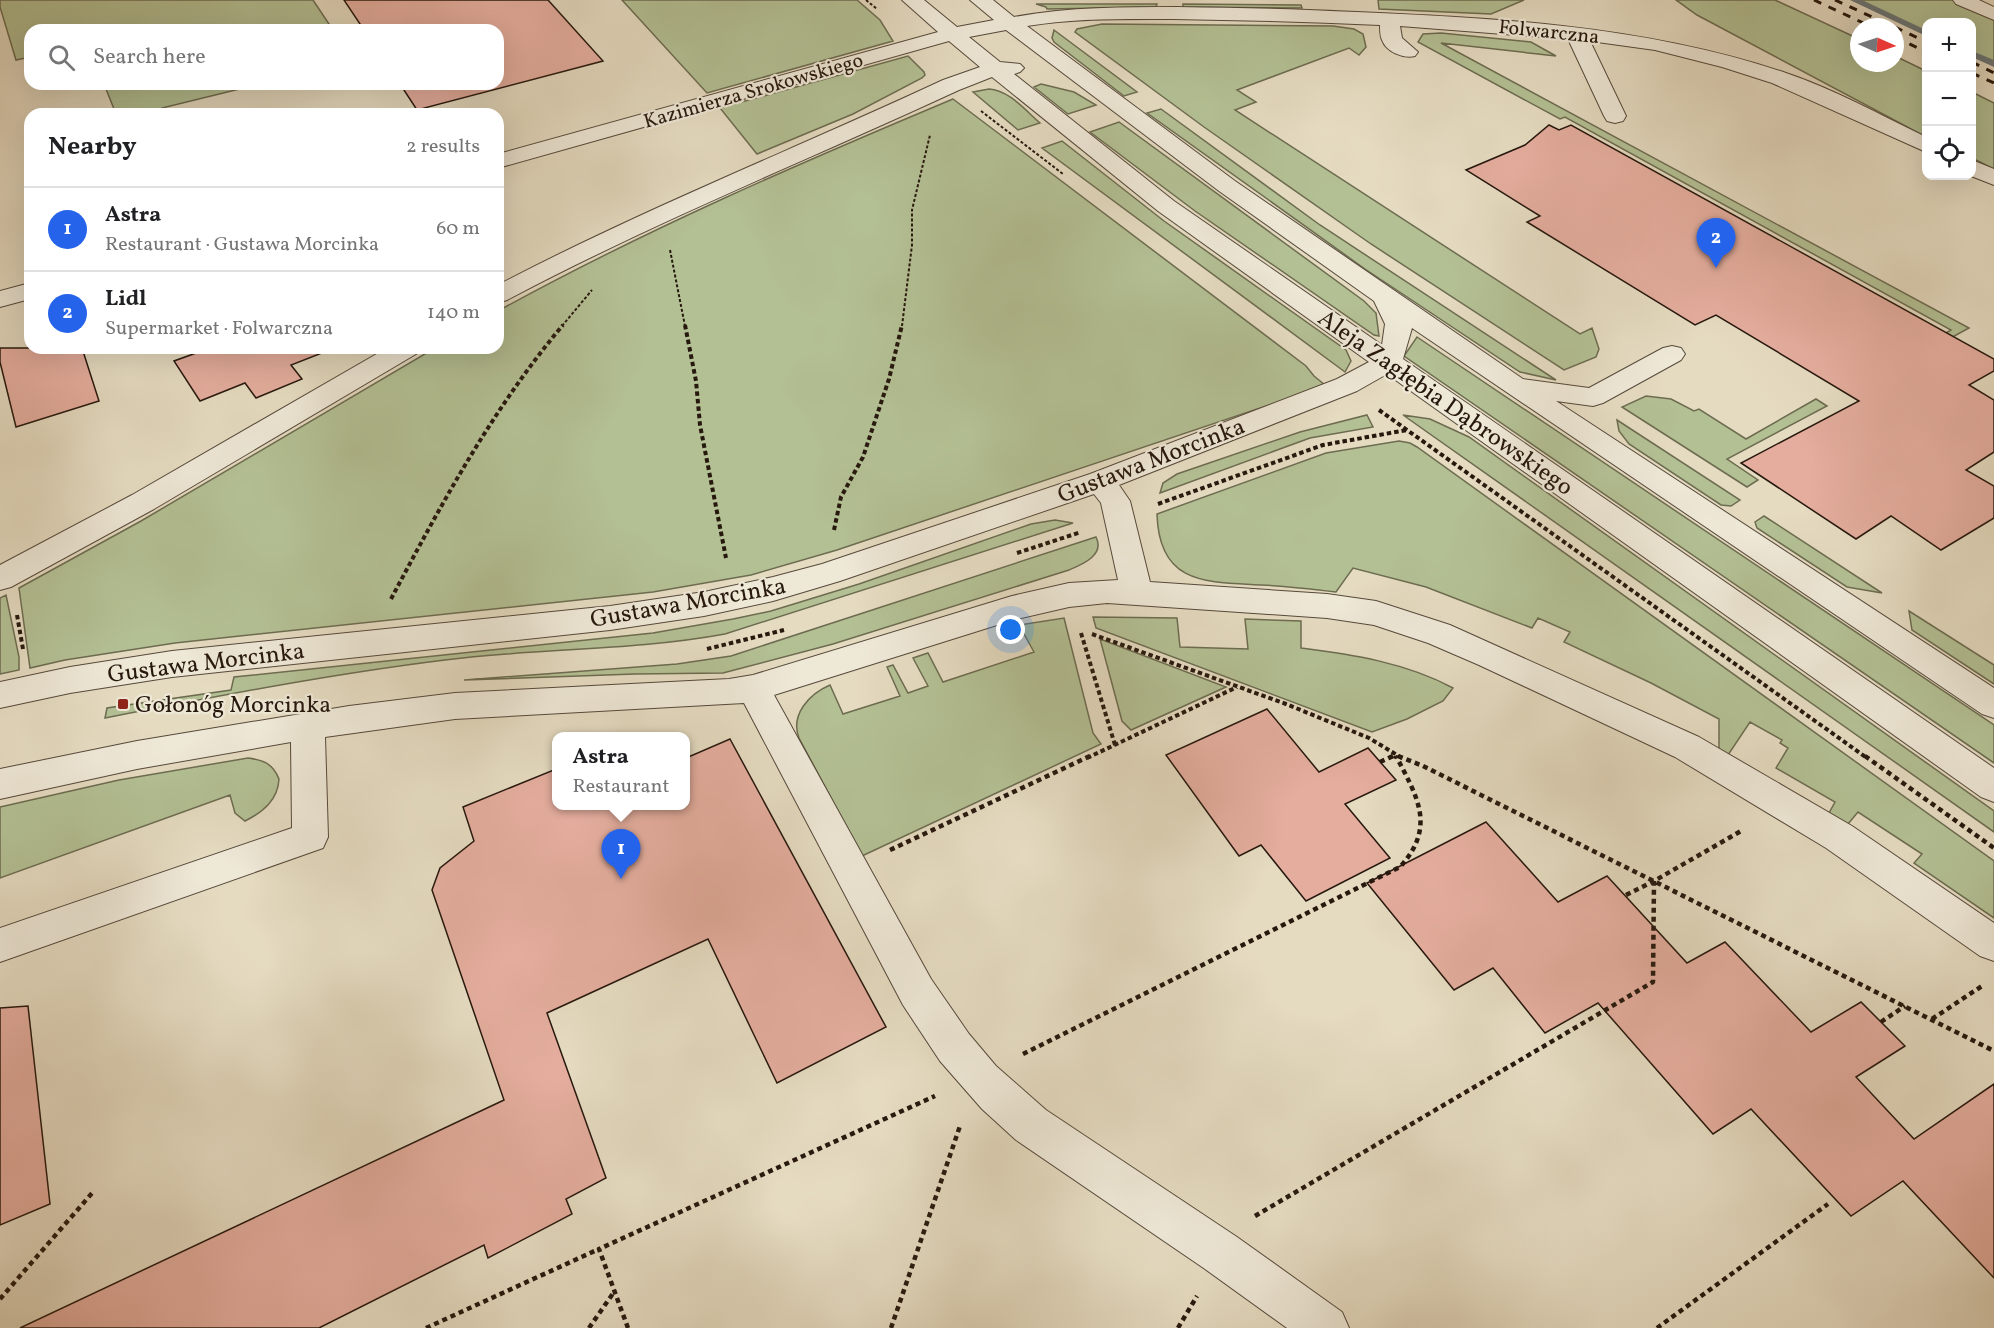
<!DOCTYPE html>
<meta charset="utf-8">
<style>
:root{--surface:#fff;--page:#f6f6f6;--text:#202124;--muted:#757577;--line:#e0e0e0;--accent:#2563eb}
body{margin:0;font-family:Vollkorn,serif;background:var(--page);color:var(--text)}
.controls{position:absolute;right:18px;top:18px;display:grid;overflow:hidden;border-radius:12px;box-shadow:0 6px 24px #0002}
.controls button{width:54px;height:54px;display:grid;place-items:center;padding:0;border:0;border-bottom:2px solid var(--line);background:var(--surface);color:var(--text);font:30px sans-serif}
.compass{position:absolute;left:1850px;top:18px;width:54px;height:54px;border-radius:50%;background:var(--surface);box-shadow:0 6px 24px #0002;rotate:93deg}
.you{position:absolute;left:1011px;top:630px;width:21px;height:21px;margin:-15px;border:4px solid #fff;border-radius:50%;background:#1a73e8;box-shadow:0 0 0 9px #1a73e833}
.badge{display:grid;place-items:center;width:39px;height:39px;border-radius:50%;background:var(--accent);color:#fff;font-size:20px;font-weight:700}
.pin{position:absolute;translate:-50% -50px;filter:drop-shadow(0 2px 3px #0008)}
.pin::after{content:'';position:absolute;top:32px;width:21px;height:18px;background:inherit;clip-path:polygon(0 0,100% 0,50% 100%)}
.popup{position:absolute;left:552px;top:732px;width:138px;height:78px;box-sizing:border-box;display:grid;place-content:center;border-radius:12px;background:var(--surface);filter:drop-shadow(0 2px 4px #0005);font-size:20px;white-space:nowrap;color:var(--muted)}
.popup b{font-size:22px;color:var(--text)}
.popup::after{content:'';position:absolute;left:50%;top:100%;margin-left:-12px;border:12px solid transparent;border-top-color:var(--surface)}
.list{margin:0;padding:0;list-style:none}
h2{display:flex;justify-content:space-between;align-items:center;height:78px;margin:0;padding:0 24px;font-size:26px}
h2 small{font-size:20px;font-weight:400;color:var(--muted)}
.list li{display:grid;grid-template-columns:39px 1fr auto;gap:18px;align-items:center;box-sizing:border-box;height:84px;padding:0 24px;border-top:2px solid var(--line)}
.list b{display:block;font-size:22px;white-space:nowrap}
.list p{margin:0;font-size:20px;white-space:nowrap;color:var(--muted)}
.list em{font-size:20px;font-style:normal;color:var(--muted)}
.icon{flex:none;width:33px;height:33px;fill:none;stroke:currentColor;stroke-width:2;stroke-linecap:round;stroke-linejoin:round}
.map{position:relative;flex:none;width:1994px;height:1328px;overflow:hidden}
.search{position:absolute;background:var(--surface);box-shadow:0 6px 24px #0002;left:24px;top:24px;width:480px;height:66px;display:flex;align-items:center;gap:15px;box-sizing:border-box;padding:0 21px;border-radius:18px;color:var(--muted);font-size:22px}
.panel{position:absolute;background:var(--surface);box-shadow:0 6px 24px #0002;left:24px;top:108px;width:480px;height:246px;border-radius:18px}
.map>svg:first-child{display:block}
.green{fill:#b3c094;stroke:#6d6c51;stroke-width:1.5}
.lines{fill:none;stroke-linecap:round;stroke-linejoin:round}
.stream{fill:#6d7878;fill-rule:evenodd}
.building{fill:#e4ad9e;stroke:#27180e;stroke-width:1.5}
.minor-casing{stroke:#56493b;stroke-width:2}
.path-far2{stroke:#27180e;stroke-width:2;stroke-dasharray:3 2;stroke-linecap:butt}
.path-far1{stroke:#27180e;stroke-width:4;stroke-dasharray:4.5 3;stroke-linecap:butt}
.path{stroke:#27180e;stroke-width:4.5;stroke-dasharray:5 4;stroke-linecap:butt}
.minor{fill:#eee8d7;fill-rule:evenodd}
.rail{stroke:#27180e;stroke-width:3;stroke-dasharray:8 8;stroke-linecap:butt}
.poi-dot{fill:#8f2418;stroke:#eee8d7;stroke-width:2}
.labels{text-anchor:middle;stroke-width:4.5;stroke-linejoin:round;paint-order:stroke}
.far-street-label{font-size:20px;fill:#27180e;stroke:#eee8d7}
.street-label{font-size:24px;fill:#27180e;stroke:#eee8d7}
.poi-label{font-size:24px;fill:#27180e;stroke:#eee8d7;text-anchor:start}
</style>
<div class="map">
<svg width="1994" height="1328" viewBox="0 0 1994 1328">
<rect width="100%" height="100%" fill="#e5dbc1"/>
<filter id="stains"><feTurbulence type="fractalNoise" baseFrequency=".00333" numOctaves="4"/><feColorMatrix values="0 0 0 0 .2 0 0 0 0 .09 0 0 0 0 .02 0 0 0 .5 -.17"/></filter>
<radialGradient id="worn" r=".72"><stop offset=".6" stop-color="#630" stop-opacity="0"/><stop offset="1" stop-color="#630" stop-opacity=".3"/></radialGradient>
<path class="green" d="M0,0H313L333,30H30V57L16,60L0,7Z
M622,0H857L880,20L893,41L707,93Z
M1378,0H1524L1491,14L1379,9Z
M1676,0H1775L1859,39V63H1895V56L1926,71V137L1697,15Z
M1853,0H1955L1994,17V64L1972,54V22H1926V34Z
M1036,4H1157L1156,7L1047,9L1046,7Z
M1183,4L1301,5L1302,8L1183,7Z
M1102,24L1333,26L1354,29L1363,34L1366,47L1359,55L1349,48L1237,90L1256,102L1235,110L1580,334L1592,328L1599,349L1596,357L1564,370L1371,244L1204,127L1075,32L1077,29Z
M1054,30L1137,92L1124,96L1054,42L1052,38Z
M1441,33L1531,42L1556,56L1441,43L1969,328L1918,356L1913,353L1951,330L1565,117L1560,119L1418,42L1423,34Z
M908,56L924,72L925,75L922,78L853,114L757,154L720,108Z
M104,84H260L162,108L164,114H116Z
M1041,84L1074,92L1096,105L1068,114L1034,87Z
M989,89C1009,90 1026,111 1040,123L1018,130L973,92Z
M1972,92L1994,103V169L1972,158Z
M953,99L1306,366L1314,376L1325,385L1311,391L837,550L751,575L653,592L175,643L65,660L30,668L19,588L141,521L435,348H498V311C645,230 798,164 953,99Z
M1161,109L1320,225L1556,380L1520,372L1365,269L1147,113Z
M1119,122L1364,301L1376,313L1379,336L1374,335L1195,211L1090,132Z
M1062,141L1164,221L1346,350L1351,361L1345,372L1042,148Z
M1417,337L1994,725V763L1404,356Z
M1646,396L1671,399L1694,411L1699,409L1746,439L1816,399L1827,406L1727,459L1758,480L1747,487L1622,407Z
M1367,415L1373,427L1310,438L1160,493L1163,483L1177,474L1300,432Z
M1403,415L1430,419L1469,437L1994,811V832Z
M1617,420L1740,500L1731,506L1721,505L1629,444L1619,431Z
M1399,441L1410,443L1417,447L1994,861V918L1914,863L1922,854L1858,812L1848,824L1829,813L1835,802L1776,768L1788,748L1780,743L1782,740L1750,722L1728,755L1719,750V719L1651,683L1564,642L1570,632L1538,618L1532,628L1426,587L1353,568L1336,592C1312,589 1287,586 1262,585C1206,582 1159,585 1157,514L1326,453Z
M1764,516L1882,593L1847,587L1757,528L1755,522Z
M1055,520L1073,523L725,634C633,651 538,648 445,660C331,674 218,696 105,718L107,708L231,690L234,677L653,633L733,619L771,611L859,584L1031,524Z
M1096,537C1105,555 1083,564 1069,570L833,644L723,673L635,674L464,680L677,664L731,656Z
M6,595L19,657V670L0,674V598Z
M1909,611L1994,665V684L1912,630Z
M1093,617L1177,618L1180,647L1248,649L1245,619L1301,621V648C1351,654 1407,663 1453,688L1443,701L1407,719L1372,732L1096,628Z
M1064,618L1093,733L1101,744L862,856L799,738C790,715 809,694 830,685L843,714L900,696L887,667L893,665L908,693L928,686L913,658L928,653L943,682L1034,652L1019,625Z
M1100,639L1226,687L1131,730L1122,721Z
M248,758C264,760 273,764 279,779C278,800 263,812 245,821L235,813L230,795L0,878V807L119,780Z"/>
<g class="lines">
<path class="stream" d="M1850,0H1862L1926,30V36Z
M1972,51L1994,60V67L1972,57Z"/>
</g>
<path class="building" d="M344,0H548L603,61L417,110L400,84H498V30H364Z
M1549,125L1559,130L1571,125L1994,359V371L1969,385L1994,400V452L1966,470L1994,486V518L1941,550L1891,516L1856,539L1741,463L1859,401L1716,315L1695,325L1527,222L1540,216L1466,170L1525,145Z
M0,348H82L99,401L16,427L0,362Z
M210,348H327V351L291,365L302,379L256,398L245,383L200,401L174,361Z
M1267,709L1319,772L1368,748L1396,780L1345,804L1390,858L1306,901L1261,845L1239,856L1166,755Z
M730,739L886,1027L777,1083L708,939L547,1013L606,1178L566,1199L572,1214L488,1258L484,1245L319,1328H20L504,1100L432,890L440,868L474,841L463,807L556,769V806H686V758Z
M1486,822L1558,902L1607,876L1687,963L1725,942L1811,1032L1861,1002L1905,1046L1856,1077L1914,1139L1994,1084V1278L1903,1181L1851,1216L1751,1109L1713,1134L1598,1003L1545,1033L1493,968L1454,990L1367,883Z
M28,1006L50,1204L0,1225V1008Z"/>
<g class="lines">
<g class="minor-casing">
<path id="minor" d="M902,0H924L957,27L994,20L970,0H993L1014,17C1068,7 1123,7 1178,7C1222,8 1265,8 1309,10C1469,17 1632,21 1786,73C1834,89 1880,115 1926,137V152L1772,83L1722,67L1655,50L1590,41L1626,116L1623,121L1615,123L1607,121L1604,116L1568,39L1400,26L1402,38L1418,52L1415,56C1404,59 1386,52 1382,40C1380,36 1380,29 1380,25C1311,22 1242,20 1173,19C1125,19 1075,18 1027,26L1235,181L1523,379L1589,388L1663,348L1672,346L1681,348L1685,354L1681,360L1603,403L1593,406L1556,401L1994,688V718L1982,714L1412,328L1403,359L1994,768V802L1981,797L1387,374L1357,391L1119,485L1130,501L1150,582L1327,594L1376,601L1450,625L1699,737L1852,826L1994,923V961L1980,956L1826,848L1675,757L1479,665L1428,643L1374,625L1327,618L1107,603L1069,607L1013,620L774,695L931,979L969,1034L996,1066L1046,1110L1237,1237L1342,1312L1349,1328H1287L1205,1269L1016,1140L982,1109L940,1061L903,1005L744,703L455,719L325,737L328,837L323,848L0,962V928L292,828L291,742L137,769L0,799V769L137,741L349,706L455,693L729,679L753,675L1012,596L1069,583L1118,580L1101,503L1094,494L840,581L773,601L704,616L610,630L172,677L70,693L0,708V682L70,667L172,651L610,606L704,592L773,577L822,564L1090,474L1337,379L1369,362L1158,211L992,77L959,90C808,160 654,222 507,300L498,303V285C643,209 795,149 943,80L980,67L949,41L498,168V154L938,32ZM1006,30L1219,191L1374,301L1385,324L1382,345L1174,201L1014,74L1020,72L1024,68L1020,64L1000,62L969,37Z
M1953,0H1979L1994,7V20L1956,4Z
M1972,160L1994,169V185L1971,176Z
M30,283V299L0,307V291Z
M387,348H420L416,354L154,509L11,587L0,590V565L132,495Z"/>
</g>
<path class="path-far2" d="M866,0L877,9
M981,111L1063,174
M670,250L685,326
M562,326L592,290
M902,326L912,245V210L930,135"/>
<path class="path-far1" d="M685,325L696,381L700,425L726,558
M1379,410L1867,758
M1158,504L1323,445L1407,430
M834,530L841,497L863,457L889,379L902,325
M1017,553L1081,532
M391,599C442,503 493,408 563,325
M17,615L23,649
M1081,633L1115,745
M1092,634L1286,704L1369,738L1402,758
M707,649L784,630
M1087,758L1237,687
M1389,758L1395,755L1396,758"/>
<path class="path" d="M1398,756L1423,766L1994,1051
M1865,756L1994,848
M1380,762L1393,756
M890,850L1090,756
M1626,895L1654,881
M1932,1019L1982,986
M1881,1022L1905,1006
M1023,1054L1400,867C1436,827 1418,798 1396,756
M1255,1216L1653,982L1654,881L1741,831
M0,1299L93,1192
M426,1328L599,1249
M589,1328L614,1292
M628,1328L599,1249L935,1096
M891,1328L960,1126
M1178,1328L1197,1296
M1657,1328L1828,1204"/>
<use href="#minor" class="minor"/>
<path class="rail" d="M1814,0L1872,27
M1835,0L1894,27
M1895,27L1926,42
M1895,37L1926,52
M1972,62L1994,73
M1972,73L1994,83"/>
</g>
<rect class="poi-dot" x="117" y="698" width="12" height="12" rx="3"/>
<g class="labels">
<g class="far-street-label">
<text transform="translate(1549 31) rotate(6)" y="7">Folwarczna</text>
<text transform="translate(753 90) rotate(-16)" y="7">Kazimierza Srokowskiego</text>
</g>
<g class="street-label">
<text transform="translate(1446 402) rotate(35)" y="8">Aleja Zagłębia Dąbrowskiego</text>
<text transform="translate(1151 460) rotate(-21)" y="8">Gustawa Morcinka</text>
<text transform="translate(688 602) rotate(-10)" y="8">Gustawa Morcinka</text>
<text transform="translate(206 662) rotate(-7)" y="8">Gustawa Morcinka</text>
</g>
<g class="poi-label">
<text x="135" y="712">Gołonóg Morcinka</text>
</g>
</g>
<rect width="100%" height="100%" filter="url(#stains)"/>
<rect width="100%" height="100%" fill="url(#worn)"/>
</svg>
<div class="controls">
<button>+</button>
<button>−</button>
<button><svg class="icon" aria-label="locate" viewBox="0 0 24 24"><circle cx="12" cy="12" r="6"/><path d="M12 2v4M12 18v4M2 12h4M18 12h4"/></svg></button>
</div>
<svg class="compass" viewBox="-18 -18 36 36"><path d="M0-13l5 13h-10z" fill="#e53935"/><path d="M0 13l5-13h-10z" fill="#757577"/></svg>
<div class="you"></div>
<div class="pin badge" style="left:621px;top:879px">1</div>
<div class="popup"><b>Astra</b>Restaurant</div>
<div class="pin badge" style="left:1716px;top:268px">2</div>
<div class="search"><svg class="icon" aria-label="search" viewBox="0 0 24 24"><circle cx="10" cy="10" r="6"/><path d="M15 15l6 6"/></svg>Search here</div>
<section class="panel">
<h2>Nearby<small>2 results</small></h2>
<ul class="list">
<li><span class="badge">1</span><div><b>Astra</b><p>Restaurant · Gustawa Morcinka</p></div><em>60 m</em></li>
<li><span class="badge">2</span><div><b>Lidl</b><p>Supermarket · Folwarczna</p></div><em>140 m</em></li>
</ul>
</section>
</div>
